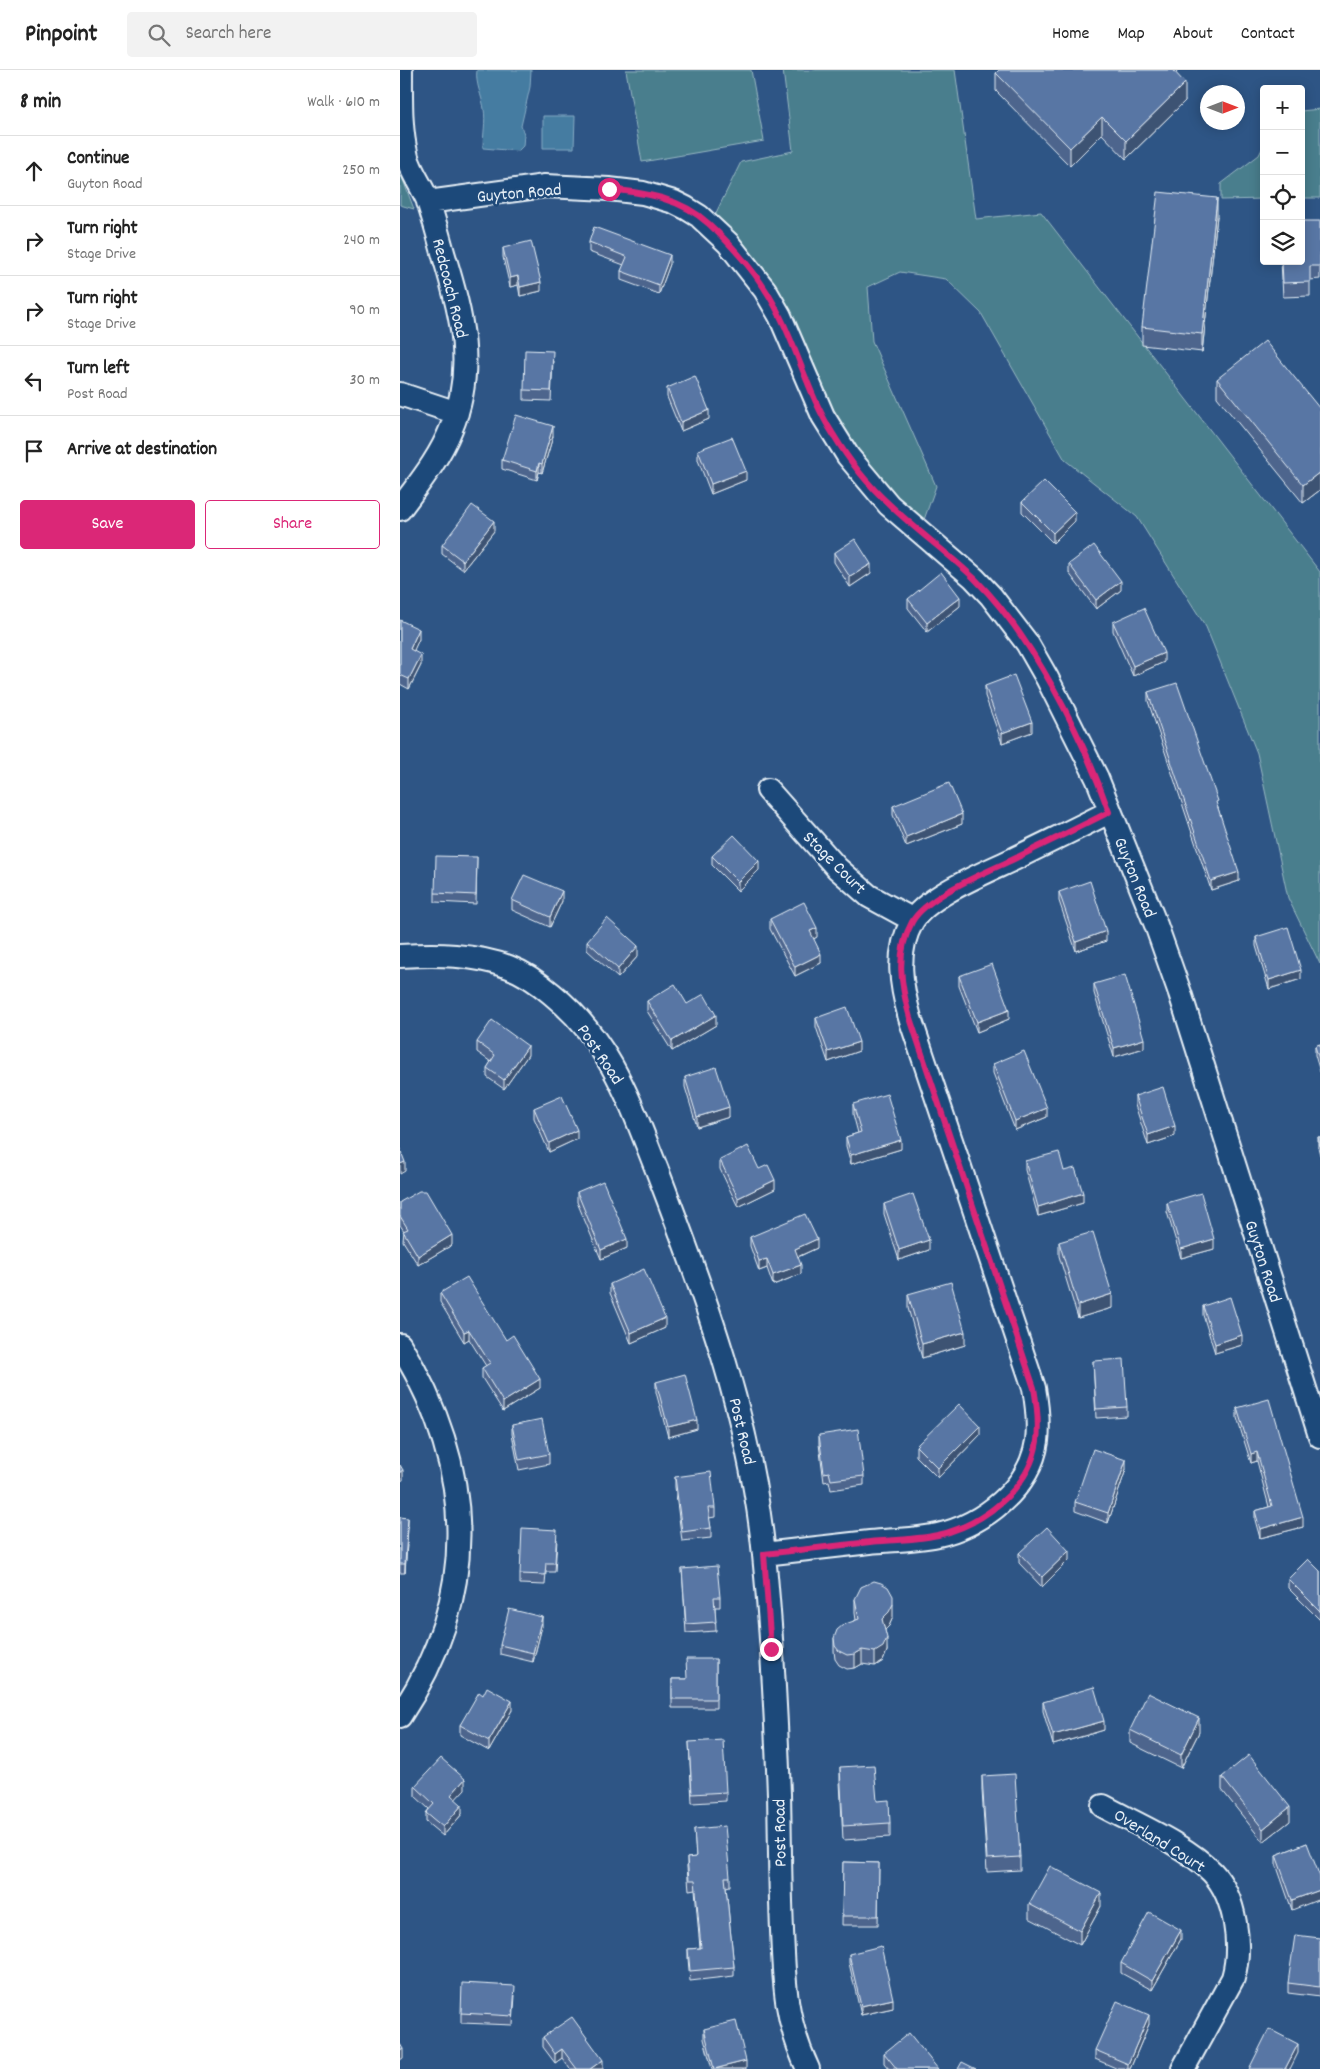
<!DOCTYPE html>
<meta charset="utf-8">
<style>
:root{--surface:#fff;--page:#f2f2f2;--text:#222;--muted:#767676;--line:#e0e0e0;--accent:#db2777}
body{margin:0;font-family:Dekko,sans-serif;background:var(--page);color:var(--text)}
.controls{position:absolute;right:15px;top:15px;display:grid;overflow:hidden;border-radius:5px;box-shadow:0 2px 12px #0003}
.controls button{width:45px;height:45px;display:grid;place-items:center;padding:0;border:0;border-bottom:1px solid var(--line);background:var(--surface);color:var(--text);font:25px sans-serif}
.compass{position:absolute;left:800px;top:15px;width:45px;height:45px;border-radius:50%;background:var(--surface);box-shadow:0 2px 12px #0003;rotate:90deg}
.stop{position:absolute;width:15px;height:15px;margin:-11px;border:4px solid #db2777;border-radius:50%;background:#fff}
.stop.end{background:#db2777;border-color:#fff;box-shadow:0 1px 5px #0008}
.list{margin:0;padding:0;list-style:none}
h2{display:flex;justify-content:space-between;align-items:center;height:65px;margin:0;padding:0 20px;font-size:21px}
h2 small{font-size:16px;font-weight:400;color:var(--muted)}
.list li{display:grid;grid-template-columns:32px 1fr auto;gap:15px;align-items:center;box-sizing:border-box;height:70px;padding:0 20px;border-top:1px solid var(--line)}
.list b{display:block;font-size:19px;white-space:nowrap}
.list p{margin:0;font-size:16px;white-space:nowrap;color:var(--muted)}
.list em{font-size:16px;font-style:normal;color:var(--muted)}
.actions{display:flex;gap:10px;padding:15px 20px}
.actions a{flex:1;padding:11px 0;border:1px solid var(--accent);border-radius:5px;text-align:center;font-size:18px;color:var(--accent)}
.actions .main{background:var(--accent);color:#fff}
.icon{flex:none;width:28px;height:28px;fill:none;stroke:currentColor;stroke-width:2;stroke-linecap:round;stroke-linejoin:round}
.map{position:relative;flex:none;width:920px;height:1999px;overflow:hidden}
header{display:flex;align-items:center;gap:30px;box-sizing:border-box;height:70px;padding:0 25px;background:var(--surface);border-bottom:1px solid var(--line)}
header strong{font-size:24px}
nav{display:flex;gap:28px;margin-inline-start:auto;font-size:18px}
.search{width:350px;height:45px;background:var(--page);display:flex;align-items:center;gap:12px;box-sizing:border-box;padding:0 18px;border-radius:5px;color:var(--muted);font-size:19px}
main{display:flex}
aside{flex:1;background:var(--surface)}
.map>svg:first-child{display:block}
.green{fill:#497e8d;stroke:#98b8c2}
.water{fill:#457ca1;stroke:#86abc4}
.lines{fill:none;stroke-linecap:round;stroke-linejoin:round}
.minor-casing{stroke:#e8f1f8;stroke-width:26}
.minor{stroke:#1f4a7a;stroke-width:22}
.wall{fill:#4d658d;stroke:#e8f1f8}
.shaded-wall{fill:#3e5373;stroke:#e8f1f8}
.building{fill:#5976a4;stroke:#e8f1f8}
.route{stroke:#db2777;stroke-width:6}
.labels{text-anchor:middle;stroke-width:5;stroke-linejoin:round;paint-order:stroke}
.street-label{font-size:18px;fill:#e8f1f8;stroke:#1f4a7a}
</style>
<header>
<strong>Pinpoint</strong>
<div class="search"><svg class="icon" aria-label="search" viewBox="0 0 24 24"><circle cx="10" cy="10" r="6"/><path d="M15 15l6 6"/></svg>Search here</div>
<nav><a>Home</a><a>Map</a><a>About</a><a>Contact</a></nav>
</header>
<main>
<aside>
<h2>8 min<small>Walk · 610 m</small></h2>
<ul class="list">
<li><svg class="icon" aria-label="ahead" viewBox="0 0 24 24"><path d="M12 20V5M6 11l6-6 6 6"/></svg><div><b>Continue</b><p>Guyton Road</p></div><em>250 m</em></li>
<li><svg class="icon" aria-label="right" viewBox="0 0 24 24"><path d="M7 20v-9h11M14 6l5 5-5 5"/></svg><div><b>Turn right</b><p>Stage Drive</p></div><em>240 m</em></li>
<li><svg class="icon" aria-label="right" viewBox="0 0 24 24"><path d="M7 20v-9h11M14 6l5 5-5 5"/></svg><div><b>Turn right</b><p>Stage Drive</p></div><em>90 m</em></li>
<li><svg class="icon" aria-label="left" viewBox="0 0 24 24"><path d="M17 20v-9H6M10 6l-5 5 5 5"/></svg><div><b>Turn left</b><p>Post Road</p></div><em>30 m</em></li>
<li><svg class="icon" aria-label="arrive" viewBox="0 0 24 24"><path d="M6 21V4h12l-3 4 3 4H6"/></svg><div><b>Arrive at destination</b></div></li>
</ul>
<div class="actions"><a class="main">Save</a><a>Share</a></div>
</aside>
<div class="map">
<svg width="920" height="1999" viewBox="0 0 920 1999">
<rect width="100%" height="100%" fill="#2e5585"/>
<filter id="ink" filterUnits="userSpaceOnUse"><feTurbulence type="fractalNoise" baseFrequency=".02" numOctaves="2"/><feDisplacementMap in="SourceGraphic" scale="10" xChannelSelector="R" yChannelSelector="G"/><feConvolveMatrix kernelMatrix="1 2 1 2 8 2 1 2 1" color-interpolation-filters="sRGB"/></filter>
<g filter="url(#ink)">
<path class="green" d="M226,0H351L364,71L242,92Z
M383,0H555L576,149L641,142L920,502V894L888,828L857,683L806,557L737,447L665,390L581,243L546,209L500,202L468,217L472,271L536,416L520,461L475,420L380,246L310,155L341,92L393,81Z
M920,39V128H901V41Z
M864,75V129L821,130V114L859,85Z
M0,102L14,139L0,135Z"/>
<path class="water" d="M77,0H131L130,17L121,56L124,64L123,76L118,81L83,78C83,64 86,52 84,39C82,25 75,14 77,0Z
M143,46H175L174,78H143Z"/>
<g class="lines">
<g class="minor-casing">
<path id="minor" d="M28,132L145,116L209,119L243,123L274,132L286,138L299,146L328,173L365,220L380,246L423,346L448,386L489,435L574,508L591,526L627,573L647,608L697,708L756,855L780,923L920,1366
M0,324L57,343
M0,439C19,413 39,389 51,359C76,299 62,246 44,186C39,168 34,149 28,131C22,116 11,102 7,87C0,59 1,29 1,0
M368,720L437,798L469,826L513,850
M0,886C37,884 74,884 109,897C125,903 139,913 152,924C211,972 230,1032 257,1100C305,1225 351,1350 364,1485C372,1564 376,1645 379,1724C380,1770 380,1815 382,1860C384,1913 385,1950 408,1999
M0,1275C75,1398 81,1524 0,1646
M364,1484C399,1480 435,1476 470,1472C492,1470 515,1470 538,1465C582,1455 630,1419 637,1371C639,1354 637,1335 634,1318L510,948C501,916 495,883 512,852C526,826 587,802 614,789C646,773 678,758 709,742
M703,1736C738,1755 784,1774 812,1802C836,1827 842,1876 833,1908L783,1999"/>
</g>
<use href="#minor" class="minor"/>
</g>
<path class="wall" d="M599,0H778L775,3L785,31L726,89L702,64L670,96L596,21V3Z
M817,146L802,282L742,275V257Z
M920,151V209L910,210V226L883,227L881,191H901Z
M189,172L270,194L259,224L221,210V201L224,195L189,182Z
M103,178L141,221L120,226L118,215L110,217L103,187Z
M153,291L151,331L124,330V320Z
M817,309L920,339V420L903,433L817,327Z
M267,318L309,349L281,361L267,327Z
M153,366L142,403L139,402L137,410L102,399V390Z
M298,380L346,410L311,424L298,390Z
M622,432L675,451L653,473L622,442Z
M94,461L63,500L42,484V475Z
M434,483L471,503L450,517L434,492Z
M669,494L721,520L696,539L669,503Z
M508,529L560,536L527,562L508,538Z
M0,550L19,569L13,581L21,595L9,619L0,614Z
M713,552L764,592L733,606L713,561Z
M585,616L632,662L602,673L585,626Z
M748,622L818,738L839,811L811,820L748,631Z
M493,736L562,754L506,776L493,745Z
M312,786L359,800L338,821L312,795Z
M77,787L76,834L35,832V823Z
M659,822L706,871L676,881L659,831Z
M112,830L162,831L150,857L112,840Z
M370,849L417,867L413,869L421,893L395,906L370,859Z
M856,867L901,909L869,919L856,876Z
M187,871L238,886L218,908L187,880Z
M559,906L609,949L577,962L559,916Z
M694,914L744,978L714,987L694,923Z
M247,931L287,934L316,955L272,981L247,941Z
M416,948L459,981L428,992L416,957Z
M77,972L128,985L104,1019L87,1007V998L91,992L77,982Z
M920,974V1002L915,985V976Z
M593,994L647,1047L615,1060L593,1003Z
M285,1007L329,1047L297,1057L285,1017Z
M735,1026L775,1066L748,1075L735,1035Z
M453,1034L501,1079L451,1094L446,1076V1067L458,1063L453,1044Z
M134,1038L177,1069L149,1082L134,1048Z
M918,1067H920V1085L918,1077Z
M320,1090L375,1119L338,1137L320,1099Z
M625,1091L664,1101L683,1133L638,1146L625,1100Z
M177,1122L227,1178L201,1189L177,1132Z
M0,1132L52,1175L18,1195L3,1171L4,1161L0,1155Z
M767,1133L814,1179L781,1188L767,1142Z
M484,1134L529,1180L499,1190L484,1144Z
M350,1167L417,1178L398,1187L401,1204L373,1215L367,1198L359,1201L350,1176Z
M659,1172L712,1238L678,1248L659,1186Z
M210,1214L265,1258L231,1273L210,1223Z
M40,1223L106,1270L140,1318L103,1341L82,1308V1298L86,1296L69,1269L64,1272L40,1232Z
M508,1224L565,1275L522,1288L508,1238Z
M803,1236L842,1275L815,1283L803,1245Z
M693,1291L727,1337V1346L696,1348Z
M256,1312L297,1359L268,1367L256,1322Z
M837,1338L903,1457L860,1468L855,1450V1441L869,1437L857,1391L851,1393L837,1348Z
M112,1355L149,1384V1394L119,1400L112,1364Z
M419,1365L464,1406V1415L431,1420L429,1411L424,1412L419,1374Z
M580,1365L538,1408L516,1386V1376Z
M726,1399L708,1453L675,1441V1432Z
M275,1407L315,1438V1447L309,1448L311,1458V1468L282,1471L275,1417Z
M0,1447L8,1457L5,1503H0Z
M157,1469L155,1502H146L145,1515L120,1514V1504Z
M619,1483L669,1490L642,1517L619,1493Z
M282,1499L320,1527V1537H315L316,1561L286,1563Z
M920,1501V1550L888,1518V1509Z
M455,1529L493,1547L489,1556L485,1560L487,1581L483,1591L475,1596L462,1594L455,1598L447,1599L439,1595L435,1589L434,1581V1568L456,1550L455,1543Z
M142,1556L133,1592L100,1584V1575Z
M316,1589V1638H272V1609H287Z
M83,1625L112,1640L89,1681L60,1665V1655Z
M643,1632L704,1660L653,1675L643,1641Z
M730,1660L799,1662L781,1698L730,1673Z
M289,1672L326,1722V1731L292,1733Z
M440,1697L477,1731L490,1753V1767L443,1770L440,1711Z
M582,1706L620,1787V1800L587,1802L582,1720Z
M822,1707L890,1751L863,1772L822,1720Z
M15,1716L65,1719L55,1729L62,1744L43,1766L26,1752V1743L29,1739L15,1726Z
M294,1759L330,1807V1816L326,1817L334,1897V1906L290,1911L288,1888V1879L300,1878L295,1819L289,1820L287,1797V1788L296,1787Z
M907,1773L892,1840L876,1794V1785Z
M443,1792L479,1793L478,1855H442Z
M629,1834L701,1836L680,1875L629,1848Z
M920,1868V1927L888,1923V1913Z
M781,1869L752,1920L721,1903V1893Z
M449,1884L493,1938L461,1945L449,1893Z
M115,1925L113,1955L61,1953V1943Z
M749,1954L730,1999H718L695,1989V1980Z
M304,1959L346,1999H312L304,1969Z
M143,1967L203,1999H170L162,1988L155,1993L143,1977Z
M484,1983L538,1999H489L484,1993Z"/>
<path class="shaded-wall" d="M785,13V31L726,89V71Z
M702,47V64L670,96V78Z
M817,128V146L802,282V264Z
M270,185V194L259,224V215Z
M118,206V215L110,217V208Z
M141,212V221L120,226V217Z
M309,340V349L281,361V352Z
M153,356V366L142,403V394Z
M139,393V402L137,410V401Z
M346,401V410L311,424V414Z
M920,402V420L903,433V415Z
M675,442V451L653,473V463Z
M94,451V461L63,500V491Z
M471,494V503L450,517V507Z
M721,511V520L696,539V530Z
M560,527V536L527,562V553Z
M19,559V569L10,589V579Z
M764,583V592L733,606V596Z
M21,585V595L9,619V609Z
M632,652V662L602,673V663Z
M562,744V754L506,776V767Z
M359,791V800L338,821V812Z
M839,802V811L811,820V811Z
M162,821V831L150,857V847Z
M417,858V867L410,871V861Z
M706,861V871L676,881V872Z
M238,876V886L218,908V899Z
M421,884V893L395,906V897Z
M901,900V909L869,919V910Z
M609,940V949L577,962V952Z
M316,945V955L272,981V971Z
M744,969V978L714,987V978Z
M459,972V981L428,992V982Z
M128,976V985L104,1019V1010Z
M329,1037V1047L297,1057V1047Z
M647,1038V1047L615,1060V1051Z
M775,1056V1066L748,1075V1065Z
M177,1060V1069L149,1082V1073Z
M501,1070V1079L451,1094V1085Z
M5,1092V1101L0,1104V1094Z
M375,1110V1119L338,1137V1128Z
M683,1123V1133L638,1146V1137Z
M52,1165V1175L18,1195V1186Z
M227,1169V1178L201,1189V1180Z
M417,1169V1178L395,1188V1179Z
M814,1169V1179L781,1188V1179Z
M529,1170V1180L499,1190V1180Z
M367,1189V1198L359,1201V1191Z
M401,1195V1204L373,1215V1205Z
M712,1224V1238L678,1248V1235Z
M265,1248V1258L231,1273V1263Z
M69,1260V1269L64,1272V1262Z
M565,1262V1275L522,1288V1274Z
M842,1265V1275L815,1283V1274Z
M140,1309V1318L103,1341V1332Z
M297,1350V1359L268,1367V1357Z
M580,1356V1365L538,1408V1398Z
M857,1382V1391L851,1393V1384Z
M726,1390V1399L708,1453V1443Z
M3,1400V1410L0,1411V1402Z
M903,1447V1457L860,1468V1459Z
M8,1448V1457L5,1503V1494Z
M669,1481V1490L642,1517V1507Z
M493,1534V1547L489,1556L482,1563V1549Z
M142,1547V1556L133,1592V1583Z
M487,1568V1581L483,1591L475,1596V1582Z
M462,1580V1594L455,1598V1584Z
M112,1631V1640L89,1681V1671Z
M799,1648V1662L781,1698V1685Z
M704,1651V1660L653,1675V1665Z
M65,1709V1719L51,1734V1725Z
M62,1735V1744L43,1766V1757Z
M890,1737V1751L863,1772V1759Z
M920,1820V1829L892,1840V1830Z
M701,1823V1836L680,1875V1861Z
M781,1860V1869L752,1920V1911Z
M493,1929V1938L461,1945V1936Z
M749,1945V1954L730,1999H728V1994Z
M898,1974V1983L890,1999H885Z
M3,1979V1988L0,1990V1981Z
M162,1979V1988L155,1993V1984Z
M203,1990V1999H190Z
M346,1991V1999H314Z"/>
<path class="building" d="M599,0H773L785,13L726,71L702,47L670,78L596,3Z
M758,122L817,128L802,264L742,257Z
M901,151H920V196H910V212L883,213L882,191H901Z
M194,157L270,185L259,215L221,201L227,187L189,172Z
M131,171L141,212L120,217L118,206L110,208L103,178Z
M865,271L920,339V402L903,415L817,309Z
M125,280L153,281L151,321L124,320Z
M295,306L309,340L281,352L267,318Z
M116,345L153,356L142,394L139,393L137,401L102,390Z
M332,367L346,401L311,414L298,380Z
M644,411L675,442L653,463L622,432Z
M72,435L94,451L63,491L42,475Z
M455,469L471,494L450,507L434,483Z
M694,475L721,511L696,530L669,494Z
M541,502L560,527L527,553L508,529Z
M744,538L764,583L733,596L713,552Z
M0,550L19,559L10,579L21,585L9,609L0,605Z
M614,605L632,652L602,663L585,616Z
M777,613L818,731L816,732L839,802L811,811L748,622Z
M549,713L562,744L506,767L493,736Z
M334,765L359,791L338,812L312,786Z
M36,786L77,787L76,825L35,823Z
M124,805L162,821L150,847L112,830Z
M690,811L706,861L676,872L659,822Z
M404,832L417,858L410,861L421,884L395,897L370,849Z
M207,848L238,876L218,899L187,871Z
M888,857L901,900L869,910L856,867Z
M592,894L609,940L577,952L559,906Z
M725,905L744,969L714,978L694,914Z
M275,914L287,934L304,924L316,945L272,971L247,931Z
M447,937L459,972L428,982L416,948Z
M92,950L128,976L104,1010L87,998L95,985L77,972Z
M920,974V993L915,976Z
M624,981L647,1038L615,1051L593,994Z
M316,997L329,1037L297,1047L285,1007Z
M763,1017L775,1056L748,1065L735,1026Z
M487,1024L501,1070L451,1085L446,1067L461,1062L453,1034Z
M162,1026L177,1060L149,1073L134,1038Z
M918,1067H920V1076Z
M348,1076L359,1099L368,1095L375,1110L338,1128L320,1090Z
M0,1079L5,1092L0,1094Z
M659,1082L664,1101L675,1098L683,1123L638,1137L625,1091Z
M203,1111L227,1169L201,1180L177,1122Z
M19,1121H26L52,1165L18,1186L3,1161L8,1159L0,1146V1132Z
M801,1123L814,1169L781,1179L767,1133Z
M513,1124L529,1170L499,1180L484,1134Z
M405,1144L417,1169L395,1179L401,1195L373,1205L367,1189L359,1191L350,1167Z
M693,1162L712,1224L678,1235L659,1172Z
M244,1199L265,1248L231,1263L210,1214Z
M67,1207L106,1270L113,1265L140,1309L103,1332L82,1298L90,1293L69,1260L64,1262L40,1223Z
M551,1212L565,1262L522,1274L508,1224Z
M830,1227L842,1265L815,1274L803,1236Z
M724,1289L727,1337L696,1339L693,1291Z
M285,1304L297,1350L268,1357L256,1312Z
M869,1329L903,1447L860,1459L855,1441L872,1436L857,1382L851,1384L837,1338Z
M559,1334L580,1356L538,1398L516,1376Z
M142,1349L149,1384L119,1390L112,1355Z
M458,1359L464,1406L431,1410L429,1402L424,1403L419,1365Z
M693,1379L726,1390L708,1443L675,1432Z
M0,1395L3,1400L0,1402Z
M311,1402L315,1438H308L311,1458L282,1462L275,1407Z
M0,1447L8,1448L5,1494H0Z
M647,1457L669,1481L642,1507L619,1483Z
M122,1458L157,1460L155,1493H146L145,1505L120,1504Z
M908,1489L920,1501V1541L888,1509Z
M317,1496L320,1527H314L316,1552L286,1554L282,1499Z
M474,1511L481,1513L488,1517L493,1526V1534L489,1542L482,1549L487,1568L483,1577L475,1582L462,1580L455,1584L447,1585L439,1581L435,1576L434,1568L437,1560L443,1555L459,1549L455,1529L461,1517Z
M109,1539L142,1547L133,1583L100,1575Z
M286,1589H316V1629H272V1609H287Z
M87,1617L112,1631L89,1671L60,1655L79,1622L83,1625Z
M694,1617L704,1651L653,1665L643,1632Z
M748,1623L799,1648L781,1685L730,1660Z
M323,1670L326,1722L292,1724L289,1672Z
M849,1685L890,1737L863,1759L822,1707Z
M41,1688L65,1709L51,1725L62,1735L43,1757L26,1743L34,1734L15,1716Z
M474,1695L477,1731L489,1730L490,1753L443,1756L440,1697Z
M615,1704L620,1787L587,1789L582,1706Z
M325,1756L330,1807H325L334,1897L290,1901L288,1879L301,1878L295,1810H289L287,1788L296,1787L294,1759Z
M907,1773L920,1807V1820L892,1830L876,1785Z
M443,1792L479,1793L478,1846H442Z
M650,1796L701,1823L680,1861L629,1834Z
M749,1842L781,1860L752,1911L721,1893Z
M895,1865L920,1868V1917L888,1913Z
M481,1876L493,1929L461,1936L449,1884Z
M62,1913L115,1916L113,1946L61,1943Z
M717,1931L749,1945L728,1994L695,1980Z
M172,1947L203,1990L190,1999H177L162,1979L155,1984L143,1967Z
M336,1951L346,1991L314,1999L304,1959Z
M869,1959L898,1974L885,1999H849Z
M509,1963L538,1999H497L484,1983Z
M0,1974L3,1979L0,1981Z
M562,1992L576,1999H558Z"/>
</g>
<g class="lines" filter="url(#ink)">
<path class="route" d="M209,119C246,123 281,128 309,154C337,180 364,212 380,246C399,284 410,328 433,364C448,389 468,415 490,435C517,461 548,483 575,509C633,567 682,665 709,742C678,758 646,773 614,789C587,802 526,826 512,852C495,883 501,916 510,948L634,1318C637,1335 639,1354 637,1371C630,1419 582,1455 538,1465C515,1470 492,1470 470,1472C435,1476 399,1480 364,1484L371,1579"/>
</g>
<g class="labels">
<g class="street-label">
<text transform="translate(119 122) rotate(-5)" y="6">Guyton Road</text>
<text transform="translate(51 218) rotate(76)" y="6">Redcoach Road</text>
<text transform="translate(435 792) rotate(45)" y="6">Stage Court</text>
<text transform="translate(736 807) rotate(68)" y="6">Guyton Road</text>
<text transform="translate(201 984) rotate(56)" y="6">Post Road</text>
<text transform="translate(864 1191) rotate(72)" y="6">Guyton Road</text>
<text transform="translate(343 1361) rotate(77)" y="6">Post Road</text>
<text transform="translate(379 1763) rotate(-91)" y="6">Post Road</text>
<text transform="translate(760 1770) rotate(32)" y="6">Overland Court</text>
</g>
</g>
</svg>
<div class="controls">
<button>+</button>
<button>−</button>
<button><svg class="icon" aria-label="locate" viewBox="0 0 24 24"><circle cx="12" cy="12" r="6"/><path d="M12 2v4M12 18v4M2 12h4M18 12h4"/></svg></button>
<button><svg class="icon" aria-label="layers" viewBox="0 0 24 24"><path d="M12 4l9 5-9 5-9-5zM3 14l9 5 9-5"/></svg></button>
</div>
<svg class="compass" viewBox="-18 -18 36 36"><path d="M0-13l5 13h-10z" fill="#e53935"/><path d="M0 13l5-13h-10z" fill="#767676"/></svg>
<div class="stop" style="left:209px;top:119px"></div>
<div class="stop end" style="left:371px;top:1579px"></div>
</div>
</main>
